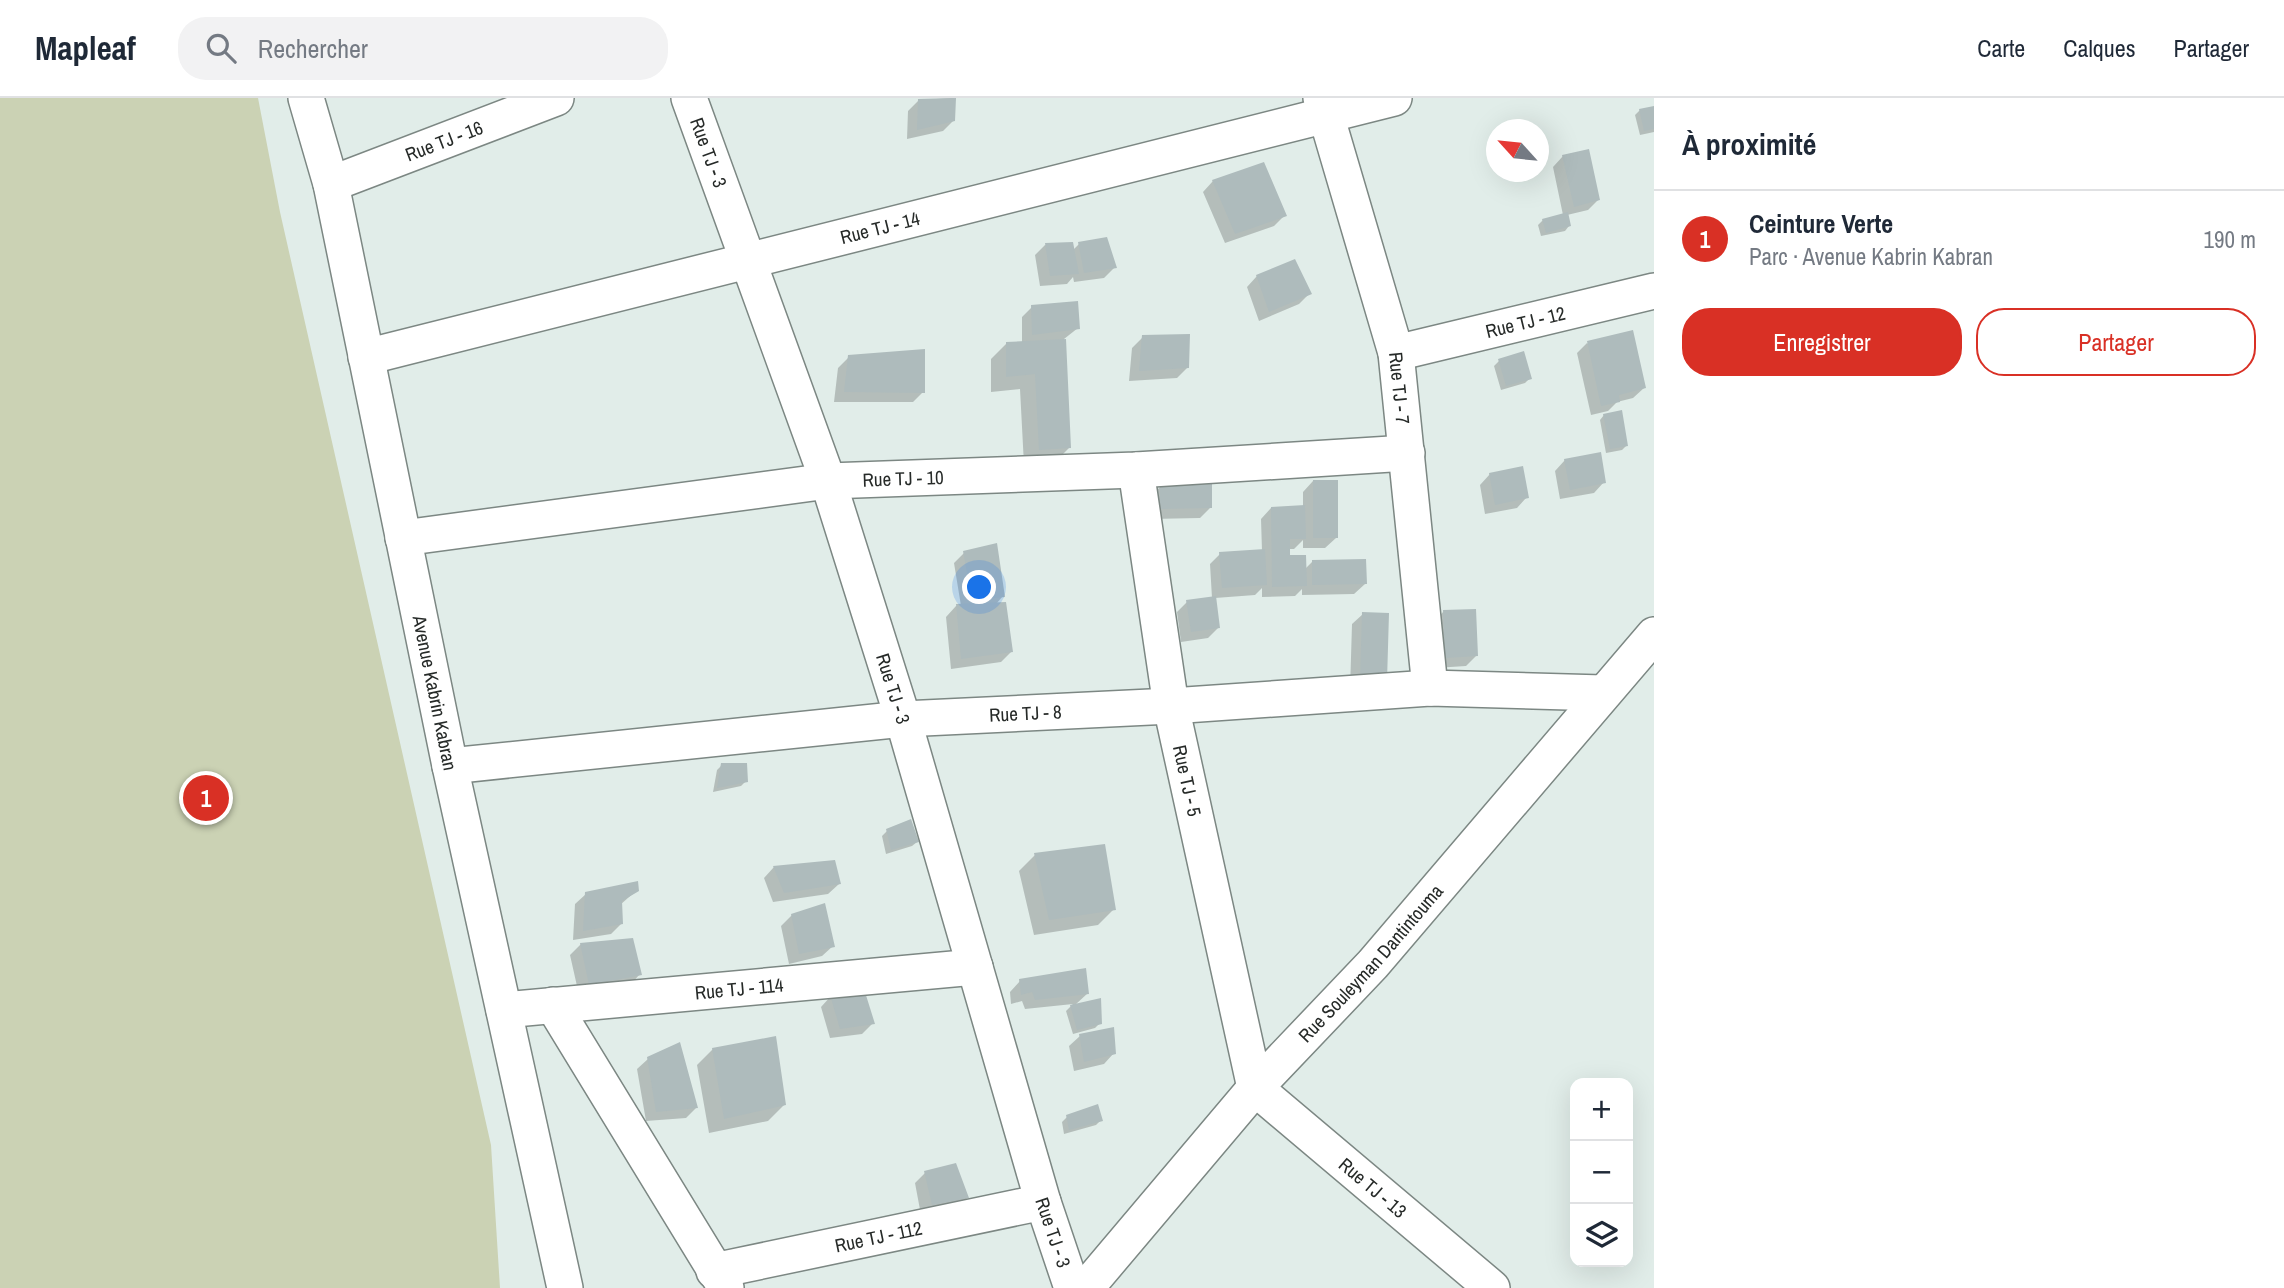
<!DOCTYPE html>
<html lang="fr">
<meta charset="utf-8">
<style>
:root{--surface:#fff;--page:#f2f2f3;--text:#1f2937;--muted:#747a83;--line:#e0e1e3;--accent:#d93025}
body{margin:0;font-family:"Archivo Narrow",sans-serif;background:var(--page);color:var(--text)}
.controls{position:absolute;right:21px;bottom:21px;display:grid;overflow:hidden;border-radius:14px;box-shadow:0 7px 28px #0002}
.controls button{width:63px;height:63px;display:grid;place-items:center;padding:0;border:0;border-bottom:2px solid var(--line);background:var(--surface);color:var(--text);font:35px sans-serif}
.compass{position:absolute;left:1486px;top:21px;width:63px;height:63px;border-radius:50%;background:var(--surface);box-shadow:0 7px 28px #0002;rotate:297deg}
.you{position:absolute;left:980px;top:490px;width:24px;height:24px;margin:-18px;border:5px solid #fff;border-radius:50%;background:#1a73e8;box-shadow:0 0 0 10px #1a73e833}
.badge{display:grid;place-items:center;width:46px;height:46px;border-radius:50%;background:var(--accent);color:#fff;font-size:23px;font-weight:700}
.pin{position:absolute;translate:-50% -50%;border:4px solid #fff;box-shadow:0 2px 7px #0006}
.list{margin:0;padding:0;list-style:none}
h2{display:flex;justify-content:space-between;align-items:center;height:91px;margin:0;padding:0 28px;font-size:30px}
h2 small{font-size:23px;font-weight:400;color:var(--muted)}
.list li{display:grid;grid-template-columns:46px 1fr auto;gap:21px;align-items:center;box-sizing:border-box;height:98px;padding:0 28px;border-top:2px solid var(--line)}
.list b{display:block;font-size:26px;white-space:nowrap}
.list p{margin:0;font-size:23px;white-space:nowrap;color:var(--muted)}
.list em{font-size:23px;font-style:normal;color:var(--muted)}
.actions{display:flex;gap:14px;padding:21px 28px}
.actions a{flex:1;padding:16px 0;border:2px solid var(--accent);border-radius:28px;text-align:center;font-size:24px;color:var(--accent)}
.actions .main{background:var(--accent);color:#fff}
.icon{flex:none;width:38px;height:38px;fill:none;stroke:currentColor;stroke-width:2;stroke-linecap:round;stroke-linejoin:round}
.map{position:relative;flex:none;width:1654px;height:1190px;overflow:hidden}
header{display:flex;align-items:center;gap:42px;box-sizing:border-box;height:98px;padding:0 35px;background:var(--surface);border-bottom:2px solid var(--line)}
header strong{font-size:33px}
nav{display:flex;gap:38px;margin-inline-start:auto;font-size:24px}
.search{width:490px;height:63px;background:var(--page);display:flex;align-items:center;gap:18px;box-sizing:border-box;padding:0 24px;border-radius:28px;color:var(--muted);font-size:26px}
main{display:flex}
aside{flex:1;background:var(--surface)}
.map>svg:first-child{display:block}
.green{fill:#cbd2b4}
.shadow{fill:#0003}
.building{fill:#aebbbc}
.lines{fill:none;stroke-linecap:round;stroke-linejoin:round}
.minor-casing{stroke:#7c8783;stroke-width:38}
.minor{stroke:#fff;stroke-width:35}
.labels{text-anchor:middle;stroke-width:5;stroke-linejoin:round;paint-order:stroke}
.street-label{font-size:19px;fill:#262a28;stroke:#eefbf6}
</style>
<header>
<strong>Mapleaf</strong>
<div class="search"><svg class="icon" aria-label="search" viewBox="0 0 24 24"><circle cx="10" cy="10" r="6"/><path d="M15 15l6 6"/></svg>Rechercher</div>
<nav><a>Carte</a><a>Calques</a><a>Partager</a></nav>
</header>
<main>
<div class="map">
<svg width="1654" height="1190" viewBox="0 0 1654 1190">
<rect width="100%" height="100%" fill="#e1ede9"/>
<path class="green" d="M0,0H258L280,114L491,1047L500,1190H0Z"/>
<path class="shadow" d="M954,0L953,23L943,33L907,41L908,13L919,2Z
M1654,9V34L1640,37L1635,17L1640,12Z
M1563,58L1598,102L1588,112L1567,117L1569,128L1565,133L1541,138L1538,127L1543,122L1563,117L1553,69Z
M1213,83L1284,118L1274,128L1225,145L1203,94Z
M1079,146L1115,169L1104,180L1074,184L1073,179L1067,186L1040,188L1035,157L1045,147L1073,152Z
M1257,178L1309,196L1299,206L1259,223L1247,189Z
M1032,209L1078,230L1064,241L1069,350L1053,366L1024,367L1020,291L991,294V261L1007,245H1022V219Z
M1143,239L1188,269L1177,280L1129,283L1132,250Z
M1587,245L1644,290L1633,300L1617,304L1608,313L1591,317L1577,255Z
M849,259L923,294L913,304H834L838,270Z
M1499,263L1530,280L1525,285L1501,292L1494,268Z
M1604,317L1627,347L1622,352L1606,355L1600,322Z
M1565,362L1604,384L1594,395L1560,401L1555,373Z
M1490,376L1527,399L1517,410L1485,416L1480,387Z
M1313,383L1336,440L1325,450H1303V442L1294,451H1288V459L1305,471L1312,464L1365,486L1354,496L1302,497V491L1295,498L1262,499V490L1255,497L1215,500L1218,530L1208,540L1181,544L1177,514L1187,504L1212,500L1210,466L1220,456L1262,453L1261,421L1271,410L1303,409V394Z
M1161,388L1210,410L1200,420L1151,421L1150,399Z
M964,455L1003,498L996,506L1012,553L1001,564L951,571L946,519L956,508H961L954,465Z
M1444,513L1476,558L1466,568L1435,570L1434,524Z
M1363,516L1386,582L1350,592L1352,526Z
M722,667L746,683L741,688L713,694L717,672Z
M887,733L917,744L912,748L886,756L882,738Z
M1035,757L1114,811L1098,827L1034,837L1019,773Z
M774,769L839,786L828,796L773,804L764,780Z
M637,792L620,807L621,826L611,836L573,842L575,806L586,796Z
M792,817L833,848L822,858L789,866L781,828Z
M581,846L640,876L630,887L579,897L570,857Z
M1020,883L1088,895L1075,907L1100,925L1095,930L1073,936L1066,913L1073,906L1025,911L1022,903L1011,906L1010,894Z
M831,898L873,925L862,936L830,940L821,909Z
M1080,938L1114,955L1104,966L1074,973L1069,948Z
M713,951L784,1007L768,1023L709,1035L697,967Z
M648,961L696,1010L686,1020L646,1023L637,971Z
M1067,1019L1101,1022L1096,1027L1064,1036L1062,1024Z
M925,1075L967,1100L957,1110L921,1117L915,1085Z"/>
<path class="building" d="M956,0L955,23L917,32L918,1Z
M1654,8V31L1644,33L1639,11Z
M1589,51L1600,102L1574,109L1562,57Z
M1264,64L1287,118L1235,136L1212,82Z
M1568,114L1571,128L1546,135L1542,121Z
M1107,139L1117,170L1084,175L1078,144Z
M1073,144L1079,176L1050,178L1045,145Z
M1295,161L1312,196L1269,214L1256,177Z
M1078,203L1080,231L1032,237L1031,207Z
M1633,232L1646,290L1619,297L1620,304L1601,308L1587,243Z
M1190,236L1189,270L1139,273L1142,237Z
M1066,241L1071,350L1039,352L1035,276L1006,279V244Z
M925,251V295L844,294L848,257Z
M1524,253L1532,281L1506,288L1498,261Z
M1622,312L1628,348L1610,351L1603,316Z
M1601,354L1606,385L1570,392L1564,361Z
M1523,368L1529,400L1495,407L1489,375Z
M1313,382H1338V440H1313Z
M1212,386V410L1160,411V387Z
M1305,407L1306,441H1290V457H1306L1307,488L1272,489L1271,409Z
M997,445L1005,499L972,502L963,453Z
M1265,451L1267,487L1222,490L1219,454Z
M1366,461L1367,486L1312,487V462Z
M1216,498L1220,530L1191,534L1186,502Z
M1006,504L1013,554L961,561L956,506Z
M1476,511L1478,558L1445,560L1443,512Z
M1362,514L1389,515L1387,583L1360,582Z
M721,665H747L748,684L717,690Z
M911,721L919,744L891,752L886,731Z
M1105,746L1116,812L1049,822L1034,755Z
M835,762L841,786L784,795L773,768Z
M638,783L639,793L622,803L623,826L583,833L585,794Z
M825,805L835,849L799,856L791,816Z
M633,840L642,877L589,887L580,845Z
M1086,870L1089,896L1035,902L1032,894L1021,897L1019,881Z
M865,894L875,926L840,931L830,897Z
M1101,900L1102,926L1077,932L1070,907Z
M1114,929L1116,956L1084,964L1079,936Z
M776,938L786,1007L724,1021L712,950Z
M680,944L698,1010L656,1014L647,959Z
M1098,1006L1103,1023L1069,1032L1066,1017Z
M956,1065L969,1100L932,1107L924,1073Z"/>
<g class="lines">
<g class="minor-casing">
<g id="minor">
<path id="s1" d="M306,0L331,86L450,668L565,1190"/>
<path id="s2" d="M689,0L828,383L903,621L1043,1104L1072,1190"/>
<path id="s3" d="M1321,0L1396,255L1430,590"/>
<path id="s4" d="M331,86L556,0"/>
<path id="s5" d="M1396,255L1654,193"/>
<path id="s6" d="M366,259L1394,0"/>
<path id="s7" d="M1136,372L1171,608L1255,990L1492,1190"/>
<path id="s8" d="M403,440L828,383L1136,372L1407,355"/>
<path id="s9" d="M450,668L903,621L1171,608L1430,590L1603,595"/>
<path d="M553,907L726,1190"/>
<path id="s10" d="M504,912L975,869"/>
<path id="s11" d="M714,1173L1043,1104"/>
<path id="s12" d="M1086,1190L1255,990L1373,866L1654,537"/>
</g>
</g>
<use href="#minor" class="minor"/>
</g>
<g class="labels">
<g class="street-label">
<text dy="7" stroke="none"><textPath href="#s4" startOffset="121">Rue TJ - 16</textPath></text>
<text dy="7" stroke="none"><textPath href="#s2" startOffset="58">Rue TJ - 3</textPath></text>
<text dy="7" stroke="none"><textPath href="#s6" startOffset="530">Rue TJ - 14</textPath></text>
<text dy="7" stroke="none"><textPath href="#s5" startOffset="133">Rue TJ - 12</textPath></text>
<text dy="7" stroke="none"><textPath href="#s3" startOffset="301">Rue TJ - 7</textPath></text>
<text dy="7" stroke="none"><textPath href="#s8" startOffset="504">Rue TJ - 10</textPath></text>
<text dy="7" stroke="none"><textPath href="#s2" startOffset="625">Rue TJ - 3</textPath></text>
<text dy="7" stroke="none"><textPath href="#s1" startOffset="609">Avenue Kabrin Kabran</textPath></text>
<text dy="7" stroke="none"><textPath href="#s9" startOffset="578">Rue TJ - 8</textPath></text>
<text dy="7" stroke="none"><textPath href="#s7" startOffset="315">Rue TJ - 5</textPath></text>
<text dy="7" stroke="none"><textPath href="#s12" startOffset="432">Rue Souleyman Dantintouma</textPath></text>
<text dy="7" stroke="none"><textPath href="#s10" startOffset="236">Rue TJ - 114</textPath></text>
<text dy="7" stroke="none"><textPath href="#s7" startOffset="784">Rue TJ - 13</textPath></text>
<text dy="7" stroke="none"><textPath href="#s2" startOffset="1192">Rue TJ - 3</textPath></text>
<text dy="7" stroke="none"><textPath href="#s11" startOffset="168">Rue TJ - 112</textPath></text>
</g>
</g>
</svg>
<div class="controls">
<button>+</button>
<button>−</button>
<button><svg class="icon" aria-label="layers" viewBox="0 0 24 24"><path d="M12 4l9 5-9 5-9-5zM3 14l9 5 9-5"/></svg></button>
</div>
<svg class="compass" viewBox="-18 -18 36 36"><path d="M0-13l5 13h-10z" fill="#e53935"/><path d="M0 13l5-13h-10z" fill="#747a83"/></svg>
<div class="you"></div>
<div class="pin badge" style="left:206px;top:700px">1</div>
</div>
<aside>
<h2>À proximité<small></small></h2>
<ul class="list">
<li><span class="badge">1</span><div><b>Ceinture Verte</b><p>Parc · Avenue Kabrin Kabran</p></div><em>190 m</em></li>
</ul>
<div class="actions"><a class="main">Enregistrer</a><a>Partager</a></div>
</aside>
</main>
